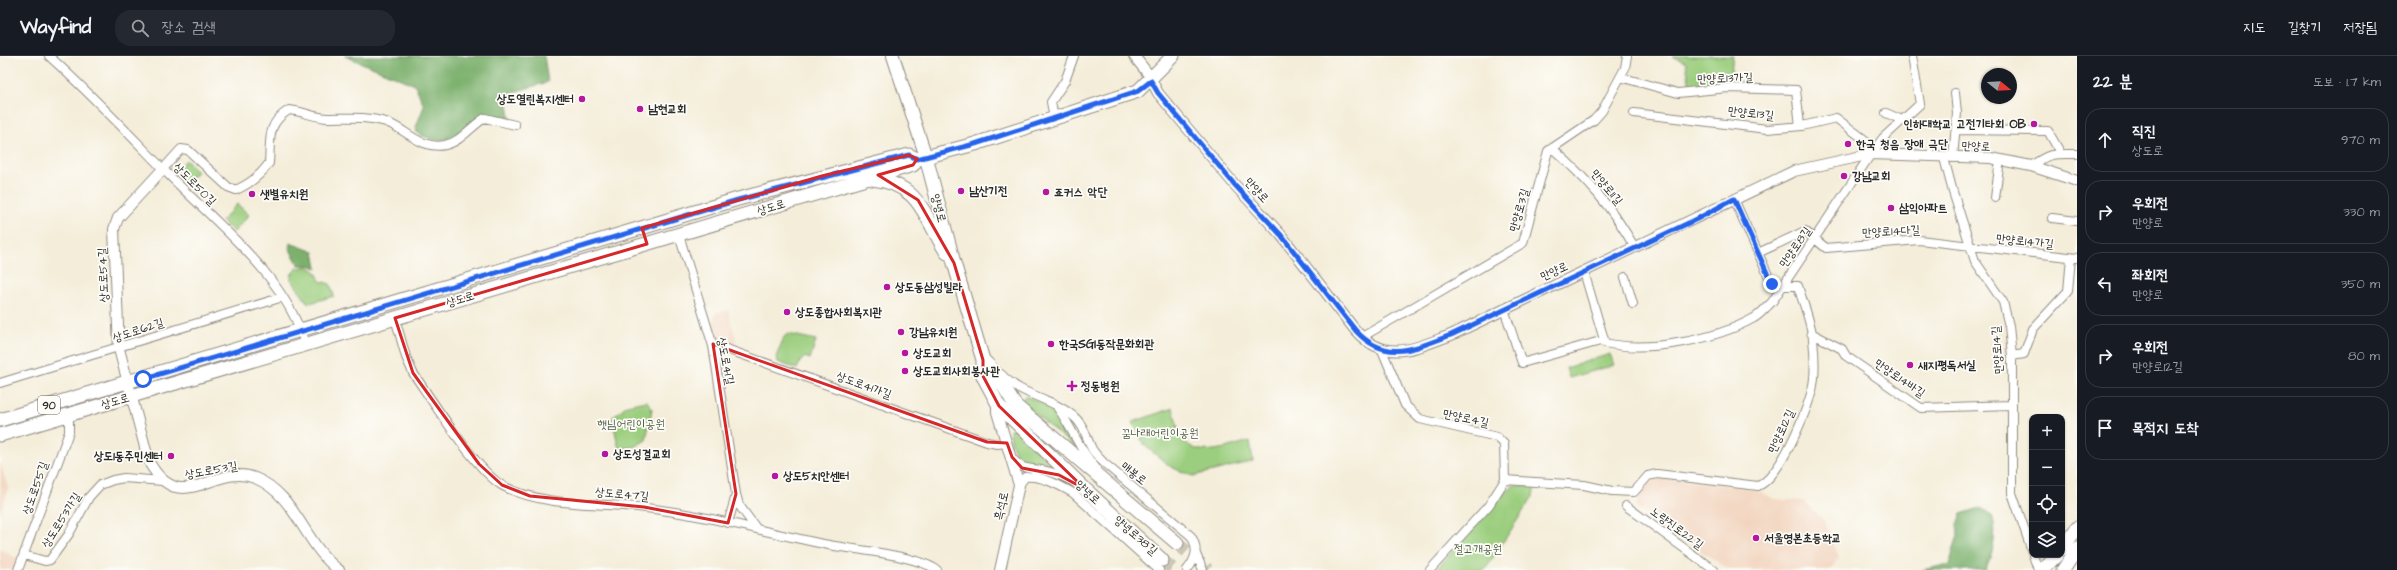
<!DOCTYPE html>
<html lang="ko">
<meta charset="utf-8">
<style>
:root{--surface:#171b24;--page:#242831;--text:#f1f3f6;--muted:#9ea1a6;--line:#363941}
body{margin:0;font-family:"Architects Daughter","Poor Story",sans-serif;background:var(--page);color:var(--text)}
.controls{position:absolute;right:12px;bottom:12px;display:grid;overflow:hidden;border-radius:8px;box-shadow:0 1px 3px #0004}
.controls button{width:36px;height:36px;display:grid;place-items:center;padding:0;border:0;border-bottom:1px solid var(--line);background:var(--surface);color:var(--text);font:20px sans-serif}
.compass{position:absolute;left:1981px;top:12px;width:36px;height:36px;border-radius:50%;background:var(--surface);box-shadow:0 1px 3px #0004;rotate:108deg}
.stop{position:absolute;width:12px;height:12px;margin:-9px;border:3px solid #2563eb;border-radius:50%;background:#fff}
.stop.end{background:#2563eb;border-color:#fff;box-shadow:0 1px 4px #0008}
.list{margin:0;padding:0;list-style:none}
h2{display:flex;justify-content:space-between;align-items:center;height:52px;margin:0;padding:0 16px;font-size:17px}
h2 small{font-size:13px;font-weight:400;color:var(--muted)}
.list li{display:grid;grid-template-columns:26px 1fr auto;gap:12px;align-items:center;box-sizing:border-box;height:64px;margin:0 8px 8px;padding:0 8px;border:1px solid var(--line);border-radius:16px}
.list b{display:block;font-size:15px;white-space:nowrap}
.list p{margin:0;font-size:13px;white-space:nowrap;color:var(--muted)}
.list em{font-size:13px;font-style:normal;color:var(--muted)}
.icon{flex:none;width:22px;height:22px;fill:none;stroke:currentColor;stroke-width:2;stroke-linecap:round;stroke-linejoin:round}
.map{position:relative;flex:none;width:2077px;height:514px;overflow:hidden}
header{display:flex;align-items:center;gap:24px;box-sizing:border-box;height:56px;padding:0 20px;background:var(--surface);border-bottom:1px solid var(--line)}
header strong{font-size:19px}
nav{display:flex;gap:22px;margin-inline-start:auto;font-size:14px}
.search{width:280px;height:36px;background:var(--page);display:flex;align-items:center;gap:10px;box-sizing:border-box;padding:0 14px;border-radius:16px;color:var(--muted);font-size:15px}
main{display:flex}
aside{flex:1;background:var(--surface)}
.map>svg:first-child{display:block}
.built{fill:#f2d4be}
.green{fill:#9bce7e;stroke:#637c54}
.forest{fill:#7cb16d;stroke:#546e4c}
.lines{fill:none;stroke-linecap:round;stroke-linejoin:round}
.primary-tunnel{stroke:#ccc6b6;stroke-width:13;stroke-dasharray:13 6;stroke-linecap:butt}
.minor-casing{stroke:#908c82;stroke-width:10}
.tertiary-casing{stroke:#908c82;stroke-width:12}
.secondary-casing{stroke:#908c82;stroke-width:14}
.primary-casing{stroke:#908c82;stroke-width:15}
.minor{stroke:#fff;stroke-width:8}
.tertiary{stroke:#fff;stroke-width:10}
.secondary{stroke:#fff;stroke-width:12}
.primary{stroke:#fff;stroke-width:13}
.route{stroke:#2563eb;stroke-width:5}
.marked{fill:none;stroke:#d62828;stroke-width:3;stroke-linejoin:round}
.poi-dot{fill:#b5179e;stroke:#fdfcf7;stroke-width:1.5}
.labels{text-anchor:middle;stroke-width:3.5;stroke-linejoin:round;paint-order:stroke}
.shield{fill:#fdfcf7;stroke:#6a6a68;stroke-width:1}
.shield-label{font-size:11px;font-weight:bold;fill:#2b2b2b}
.street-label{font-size:12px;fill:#2b2b2b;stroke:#fdfcf7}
.poi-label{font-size:12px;font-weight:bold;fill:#2b2b2b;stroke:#fdfcf7;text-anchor:start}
.park-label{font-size:12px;fill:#4d5c44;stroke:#fdfcf7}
</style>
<header>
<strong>Wayfind</strong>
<div class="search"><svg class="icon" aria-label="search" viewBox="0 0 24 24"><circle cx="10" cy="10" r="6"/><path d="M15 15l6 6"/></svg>장소 검색</div>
<nav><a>지도</a><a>길찾기</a><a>저장됨</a></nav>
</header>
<main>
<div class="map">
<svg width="2077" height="514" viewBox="0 0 2077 514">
<rect width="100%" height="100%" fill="#fdfcf7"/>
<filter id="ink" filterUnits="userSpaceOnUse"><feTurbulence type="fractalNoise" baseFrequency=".025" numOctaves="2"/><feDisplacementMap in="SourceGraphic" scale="8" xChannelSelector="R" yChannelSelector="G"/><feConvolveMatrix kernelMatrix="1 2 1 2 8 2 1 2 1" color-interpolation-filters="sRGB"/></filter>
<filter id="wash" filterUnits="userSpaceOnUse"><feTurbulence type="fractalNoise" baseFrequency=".012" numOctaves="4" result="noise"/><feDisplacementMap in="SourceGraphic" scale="16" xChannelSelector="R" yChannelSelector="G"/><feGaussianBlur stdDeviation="0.9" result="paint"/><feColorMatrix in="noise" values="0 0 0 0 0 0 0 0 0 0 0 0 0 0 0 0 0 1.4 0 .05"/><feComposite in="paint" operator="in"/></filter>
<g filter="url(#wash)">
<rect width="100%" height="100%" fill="#f4edd9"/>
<path class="built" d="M728,254L736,284L734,290L718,284L714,277L713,264L716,257Z
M0,406L8,432L0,458Z
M1659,422L1727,429L1756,434L1775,443L1803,445L1823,463L1839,501L1830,514H1729L1638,452L1636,448L1649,427Z
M0,493L18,503L14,514H0Z"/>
<path class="green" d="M1673,0H1733L1730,23L1690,31L1686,7Z
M186,104L197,116L185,127L174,116Z
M237,148L249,159L234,176L222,165Z
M307,210L316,216L320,225L330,228L334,240L310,247L307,246L291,223V219L296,213Z
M788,278L816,284L810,303L805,301L800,306L797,313L778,306L776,301L784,281Z
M1610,298L1614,309L1569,322L1566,312Z
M1025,340C1058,352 1063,364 1078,394L1021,346Z
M647,345L652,353L646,384L634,391L619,393L612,362L627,349Z
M1173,352C1176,361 1177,372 1181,380C1195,406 1229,390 1250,385L1253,405L1193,420L1171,411L1144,389L1133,366Z
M1013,372L1051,409L1050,412C1026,415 1009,397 1010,373Z
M1515,429L1535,431L1533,440L1485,514H1436L1504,438Z"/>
<path class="forest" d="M345,0H544L548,26L507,38L510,62L486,58C459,71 451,96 417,77L416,71L424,50L415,29Z
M290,187L314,196L317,212L308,209H299L289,192Z
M1980,452L1992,459C1998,477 1993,497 1985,514H1922L1949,508L1958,479L1957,468L1961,458Z"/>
</g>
<g filter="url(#ink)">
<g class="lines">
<path class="primary-tunnel" d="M1177,487L1208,514
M1162,504L1174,514"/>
<g class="minor-casing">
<path id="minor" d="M49,0C89,36 126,75 163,113C213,165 285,218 305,288
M1620,21L1678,37L1728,32L1796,34L1800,70
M1634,57L1767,73L1802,70L1836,62L1865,84L1871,98
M1886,57L1902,64
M1054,63L1051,46L1065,25L1074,0
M1957,74L2048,75L2061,98
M1552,92C1587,123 1612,151 1635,192
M1944,102L1953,136L1975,205L2003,246L2009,270L2012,300V437L2032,495
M1953,102L1957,57L1955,37
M2031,110C2051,96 2053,98 2077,98
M163,113L181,93L188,94L228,131L236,134C249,128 261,119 269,107C271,83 266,68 289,54C302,55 316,62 328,62C348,62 366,60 386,66C406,73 421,94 445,89C461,86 472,69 485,62L515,69
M1995,142L2000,104
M2052,162L2077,165
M679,179L713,290L736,438L739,449L756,472
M1758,197L1805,175L1826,192L1919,184L2077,202
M1584,216L1605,287C1648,297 1715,284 1754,262C1760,259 1766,251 1772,246L1871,98L1883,82L1920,48L1912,0
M1625,221L1633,248
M1504,253L1522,307L1604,284
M395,262L406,301L413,317C432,344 477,416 503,430C546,452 599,446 646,452C707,459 768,477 829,489C856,494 916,499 937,514
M1811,277L1842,293L1846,300L1921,352L2011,349
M1362,281L1523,187L1548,95L1594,64L1602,55L1625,12L1627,0
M713,290H718L987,386L997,388L1007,387
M1382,294L1405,349L1420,363L1497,381L1504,388L1505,424L1489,449L1430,514
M2012,300L2024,298L2033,273L2068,235L2071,202
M1001,318C1021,340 1050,341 1072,359C1084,368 1086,381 1092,393C1095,398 1100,403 1104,407L1191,480C1199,493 1196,503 1187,514
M0,327L283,241
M1057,351C1072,371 1079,394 1096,412
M1012,402C1022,414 1028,412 1042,414C1052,416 1063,420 1072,425
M1505,424L1584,429L1612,435L1634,436L1648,420L1657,418L1758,430C1780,421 1804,361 1811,338C1816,322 1815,301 1813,283C1811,266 1803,247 1798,230L1772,228L1734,143
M1019,429L1025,421C1041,419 1059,429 1073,437L1159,514
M1626,450L1714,514
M728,467L736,439
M1196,498L1203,514
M24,499L45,505L50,504L69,478L89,441L100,429L113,424L124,422L163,425
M2033,499L2038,514
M18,514L69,376V358"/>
</g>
<g class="tertiary-casing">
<path id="tertiary" d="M1134,0L1149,19L1158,37L1234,128L1281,179L1356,275C1386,308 1415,292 1451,279L1794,115L1871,98L1991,102L2031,110L2077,125
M163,113L118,162L114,173L119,293L149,406C181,463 214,406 255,422C296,438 305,490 339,514
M997,345V356L1019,429L1000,514"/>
</g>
<g class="secondary-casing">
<path id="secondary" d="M893,0L926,101"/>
</g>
<g class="primary-casing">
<path id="primary" d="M926,101L954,207L983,304V320L999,350L1085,433L1162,504
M872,123C922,128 924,162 947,197
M983,304C998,317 1005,335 1016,350L1177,487
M0,364L738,143L909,99L917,103L975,88L1138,35L1173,0
M0,379L913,109L917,103
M2062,493L2077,472
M2042,514L2057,499
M2063,514L2077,493"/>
</g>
<use href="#minor" class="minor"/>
<use href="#tertiary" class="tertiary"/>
<use href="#secondary" class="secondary"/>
<use href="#primary" class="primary"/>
</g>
</g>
<g class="lines" filter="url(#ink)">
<path class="route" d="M143,323L738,144L909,99L917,103L975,88L1138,35L1151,25L1158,37L1234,128L1281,179L1356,275C1387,308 1415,292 1451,279L1697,163L1734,143L1772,228"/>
</g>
<path class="marked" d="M909,99L917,103L913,109L878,119L918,144L954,207L983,304V320L999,350L1085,433L1059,419L1022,412L1012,401L1007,387L987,386L713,288L736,438L728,467L644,451L530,440L502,429L479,408L413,317L395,262L647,188L642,172L822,120Z"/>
<g class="poi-dot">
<circle cx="582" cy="43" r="4"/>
<circle cx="640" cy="53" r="4"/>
<circle cx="2034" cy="68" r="4"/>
<circle cx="1848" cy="88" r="4"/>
<circle cx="1844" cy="120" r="4"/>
<circle cx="961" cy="135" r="4"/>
<circle cx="1046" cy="136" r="4"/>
<circle cx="252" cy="138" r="4"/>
<circle cx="1891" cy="152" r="4"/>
<circle cx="887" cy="231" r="4"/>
<circle cx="787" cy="256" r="4"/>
<circle cx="901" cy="276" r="4"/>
<circle cx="1051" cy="288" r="4"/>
<circle cx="905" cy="297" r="4"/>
<circle cx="1910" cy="309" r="4"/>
<circle cx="905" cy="315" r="4"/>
<path d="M1070 324h4v4h4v4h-4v4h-4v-4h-4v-4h4z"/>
<circle cx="605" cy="398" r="4"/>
<circle cx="171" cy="400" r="4"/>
<circle cx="775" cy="420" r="4"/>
<circle cx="1756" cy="482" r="4"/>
</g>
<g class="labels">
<rect class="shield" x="38" y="340" width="22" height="18" rx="3"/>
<g class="shield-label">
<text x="49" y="353">90</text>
</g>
<g class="street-label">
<text transform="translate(1725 22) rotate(-2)" y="4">만양로13가길</text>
<text transform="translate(1751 57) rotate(6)" y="4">만양로13길</text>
<text transform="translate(1976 90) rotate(2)" y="4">만양로</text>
<text transform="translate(195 128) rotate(45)" y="4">상도로50길</text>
<text transform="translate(1607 131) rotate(50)" y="4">만양로11길</text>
<text transform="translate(1257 134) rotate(48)" y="4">만양로</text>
<text transform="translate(771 151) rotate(-17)" y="4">상도로</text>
<text transform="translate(939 152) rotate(76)" y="4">양녕로</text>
<text transform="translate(1519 154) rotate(-74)" y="4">만양로3길</text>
<text transform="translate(1891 175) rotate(-3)" y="4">만양로14다길</text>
<text transform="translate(2025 185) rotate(6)" y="4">만양로14가길</text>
<text transform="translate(1795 191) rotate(-55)" y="4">만양로8길</text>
<text transform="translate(1554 215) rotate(-24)" y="4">만양로</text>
<text transform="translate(103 219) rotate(-92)" y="4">상도로54길</text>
<text transform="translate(460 243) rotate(-17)" y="4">상도로</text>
<text transform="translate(138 274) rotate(-18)" y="4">상도로62길</text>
<text transform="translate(1997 294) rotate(-94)" y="4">만양로14길</text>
<text transform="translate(726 305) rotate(79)" y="4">상도로41길</text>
<text transform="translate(1900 322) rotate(34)" y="4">만양로14바길</text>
<text transform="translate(864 329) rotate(20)" y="4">상도로41가길</text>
<text transform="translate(115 345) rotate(-16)" y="4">상도로</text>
<text transform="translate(1466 362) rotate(12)" y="4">만양로4길</text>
<text transform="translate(1781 375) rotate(-65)" y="4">만양로12길</text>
<text transform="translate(211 414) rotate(-10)" y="4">상도로53길</text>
<text transform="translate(1134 417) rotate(39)" y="4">매봉로</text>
<text transform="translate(35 432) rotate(-71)" y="4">상도로55길</text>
<text transform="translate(1088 436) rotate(43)" y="4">양녕로</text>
<text transform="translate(622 438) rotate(5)" y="4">상도로47길</text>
<text transform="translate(1001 450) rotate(-77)" y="4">흑석로</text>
<text transform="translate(61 464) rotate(-58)" y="4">상도로53가길</text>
<text transform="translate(1677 472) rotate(36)" y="4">노량진로22길</text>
<text transform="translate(1136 479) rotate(41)" y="4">양녕로38길</text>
</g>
<g class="poi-label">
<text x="574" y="47" text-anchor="end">상도열린복지센터</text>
<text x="648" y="57">남현교회</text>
<text x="2026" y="72" text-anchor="end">인하대학교 고전기타회 OB</text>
<text x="1856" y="92">한국 청음 장애 극단</text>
<text x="1852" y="124">강남교회</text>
<text x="969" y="139">남산기전</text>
<text x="1054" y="140">죠커스 악단</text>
<text x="260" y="142">샛별유치원</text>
<text x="1899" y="156">삼익아파트</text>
<text x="895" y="235">상도동삼성빌라</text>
<text x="795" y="260">상도종합사회복지관</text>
<text x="909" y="280">강남유치원</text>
<text x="1059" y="292">한국SGI동작문화회관</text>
<text x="913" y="301">상도교회</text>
<text x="1918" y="313">새지평독서실</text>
<text x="913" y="319">상도교회사회봉사관</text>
<text x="1081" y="334">정동병원</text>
<text x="613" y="402">상도성결교회</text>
<text x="163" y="404" text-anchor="end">상도1동주민센터</text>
<text x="783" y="424">상도5치안센터</text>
<text x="1764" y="486">서울영본초등학교</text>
</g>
<g class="park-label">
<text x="631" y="372">햇님어린이공원</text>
<text x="1160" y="381">꿈나래어린이공원</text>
<text x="1478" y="497">절고개공원</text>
</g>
</g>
</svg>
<div class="controls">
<button>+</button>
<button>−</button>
<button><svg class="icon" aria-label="locate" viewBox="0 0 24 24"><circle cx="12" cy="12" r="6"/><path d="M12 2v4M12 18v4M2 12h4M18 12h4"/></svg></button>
<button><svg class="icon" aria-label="layers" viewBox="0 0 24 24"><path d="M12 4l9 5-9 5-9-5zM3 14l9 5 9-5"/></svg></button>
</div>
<svg class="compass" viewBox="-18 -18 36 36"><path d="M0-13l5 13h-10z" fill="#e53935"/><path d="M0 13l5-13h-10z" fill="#9ea1a6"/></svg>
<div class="stop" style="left:143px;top:323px"></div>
<div class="stop end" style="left:1772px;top:228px"></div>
</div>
<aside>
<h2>22 분<small>도보 · 1.7 km</small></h2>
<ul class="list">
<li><svg class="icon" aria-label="ahead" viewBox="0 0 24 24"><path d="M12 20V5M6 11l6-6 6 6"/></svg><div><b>직진</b><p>상도로</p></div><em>970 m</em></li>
<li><svg class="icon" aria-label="right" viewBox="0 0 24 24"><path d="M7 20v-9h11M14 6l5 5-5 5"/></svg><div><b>우회전</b><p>만양로</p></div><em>330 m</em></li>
<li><svg class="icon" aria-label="left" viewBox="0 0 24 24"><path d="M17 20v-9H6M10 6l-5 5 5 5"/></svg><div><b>좌회전</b><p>만양로</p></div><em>350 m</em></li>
<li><svg class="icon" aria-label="right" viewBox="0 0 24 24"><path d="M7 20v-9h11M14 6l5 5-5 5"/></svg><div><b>우회전</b><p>만양로12길</p></div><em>80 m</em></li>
<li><svg class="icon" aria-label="arrive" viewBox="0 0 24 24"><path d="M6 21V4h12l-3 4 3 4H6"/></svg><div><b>목적지 도착</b></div></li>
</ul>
</aside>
</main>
